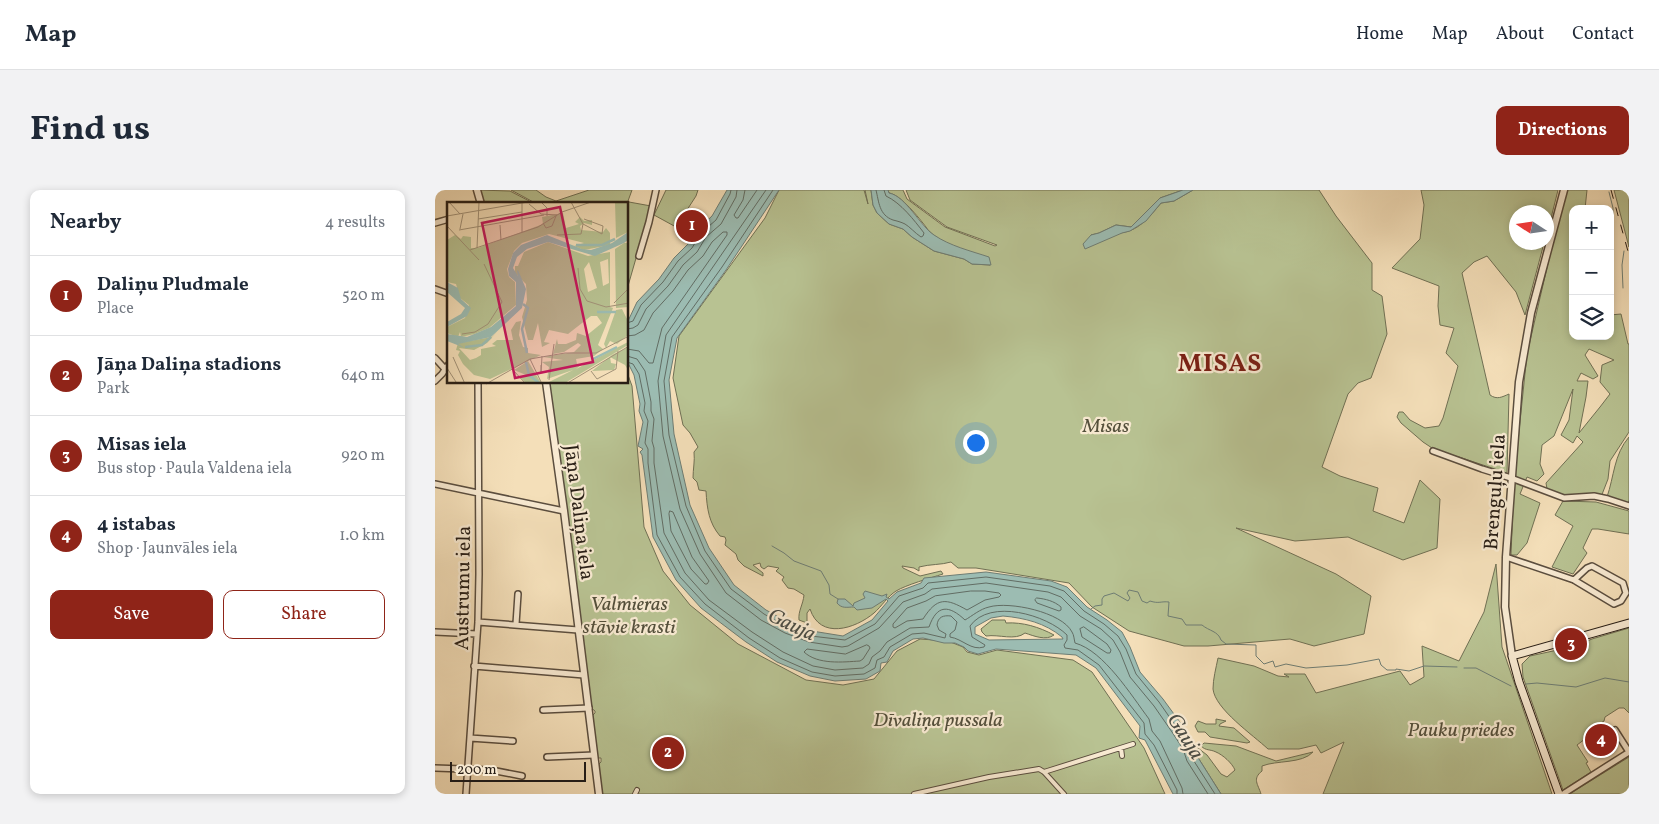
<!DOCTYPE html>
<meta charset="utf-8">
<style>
:root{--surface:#fff;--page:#f2f2f3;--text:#1f2937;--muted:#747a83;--line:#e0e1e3;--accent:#8f2418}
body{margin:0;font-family:Vollkorn,serif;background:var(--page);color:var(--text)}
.controls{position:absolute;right:15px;top:15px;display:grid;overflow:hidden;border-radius:10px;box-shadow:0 2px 8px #0003}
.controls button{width:45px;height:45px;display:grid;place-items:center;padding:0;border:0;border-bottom:1px solid var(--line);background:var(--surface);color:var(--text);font:25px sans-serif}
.compass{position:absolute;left:1074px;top:15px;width:45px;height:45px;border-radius:50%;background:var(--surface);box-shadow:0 2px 8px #0003;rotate:282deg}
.scale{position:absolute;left:15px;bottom:12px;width:136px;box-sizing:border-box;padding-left:5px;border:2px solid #281e16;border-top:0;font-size:14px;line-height:18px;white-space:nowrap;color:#281e16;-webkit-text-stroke:4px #f8ead2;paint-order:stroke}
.you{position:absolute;left:540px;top:252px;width:18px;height:18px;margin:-12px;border:4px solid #fff;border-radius:50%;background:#1a73e8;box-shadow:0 0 0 8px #1a73e833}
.badge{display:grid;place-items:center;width:32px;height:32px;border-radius:50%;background:var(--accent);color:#fff;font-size:16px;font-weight:700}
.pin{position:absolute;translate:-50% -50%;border:2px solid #fff;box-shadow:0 1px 5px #0006}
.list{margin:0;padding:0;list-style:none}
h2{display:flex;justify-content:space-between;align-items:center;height:65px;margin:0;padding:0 20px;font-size:21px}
h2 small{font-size:16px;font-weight:400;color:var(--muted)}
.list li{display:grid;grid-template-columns:32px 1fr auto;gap:15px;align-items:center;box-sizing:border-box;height:80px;padding:0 20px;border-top:1px solid var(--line)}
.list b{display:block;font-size:19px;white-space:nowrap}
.list p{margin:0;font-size:16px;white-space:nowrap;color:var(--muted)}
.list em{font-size:16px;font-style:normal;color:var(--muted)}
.actions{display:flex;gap:10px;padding:15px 20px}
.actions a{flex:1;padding:11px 0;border:1px solid var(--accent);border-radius:10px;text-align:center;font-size:18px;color:var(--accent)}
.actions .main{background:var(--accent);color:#fff}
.icon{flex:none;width:28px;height:28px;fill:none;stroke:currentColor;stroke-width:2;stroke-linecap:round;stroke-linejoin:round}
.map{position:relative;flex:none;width:1194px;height:604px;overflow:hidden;border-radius:10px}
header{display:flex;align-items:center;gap:30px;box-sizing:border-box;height:70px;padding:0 25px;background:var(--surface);border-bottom:1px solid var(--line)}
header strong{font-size:24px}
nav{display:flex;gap:28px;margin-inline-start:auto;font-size:18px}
.intro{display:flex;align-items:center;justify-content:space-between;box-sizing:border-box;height:120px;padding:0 30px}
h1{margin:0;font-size:35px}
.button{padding:12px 22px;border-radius:10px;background:var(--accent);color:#fff;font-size:18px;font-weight:700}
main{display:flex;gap:30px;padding:0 30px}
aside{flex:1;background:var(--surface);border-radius:10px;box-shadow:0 2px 8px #0003}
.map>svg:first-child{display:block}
.green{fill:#b8c292;stroke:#707054;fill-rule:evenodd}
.water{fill:#9cbcb2;stroke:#6e7d74;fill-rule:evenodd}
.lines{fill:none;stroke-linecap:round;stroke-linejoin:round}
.shore{stroke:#626d64;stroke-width:1}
.stream{stroke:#6e7d74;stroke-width:1}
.pedestrian-casing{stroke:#5b4e3f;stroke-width:6}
.minor-casing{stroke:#5b4e3f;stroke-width:8}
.tertiary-casing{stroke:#5b4e3f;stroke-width:9}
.secondary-casing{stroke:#281e16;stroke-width:9}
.pedestrian{stroke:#f8ead2;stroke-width:4}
.minor{stroke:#f8ead2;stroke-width:5}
.tertiary{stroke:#f8ead2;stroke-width:6}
.secondary{stroke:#f8ead2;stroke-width:7}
.rail{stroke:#281e16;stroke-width:1;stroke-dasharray:9 9;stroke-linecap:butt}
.labels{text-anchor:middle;stroke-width:4.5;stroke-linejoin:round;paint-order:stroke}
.park-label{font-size:20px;font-style:italic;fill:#534f3b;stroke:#f8ead2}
.street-label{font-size:20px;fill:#281e16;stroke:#f8ead2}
.water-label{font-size:21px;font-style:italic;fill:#4b4d45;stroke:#f8ead2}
.district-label{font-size:25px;font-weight:bold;letter-spacing:1px;fill:#7a1f14;stroke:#f8ead2}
.inset-river{fill:none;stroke:#9cbcb2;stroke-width:2.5}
.inset-road{fill:none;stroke:#a29278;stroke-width:1}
.view{fill:#c2185b;fill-opacity:0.15;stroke:#c2185b;stroke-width:2.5}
.inset-edge{fill:none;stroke:#281e16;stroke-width:2.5}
</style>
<header>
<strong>Map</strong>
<nav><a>Home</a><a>Map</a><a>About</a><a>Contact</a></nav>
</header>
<div class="intro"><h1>Find us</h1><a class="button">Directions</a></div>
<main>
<aside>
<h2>Nearby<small>4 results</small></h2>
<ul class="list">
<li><span class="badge">1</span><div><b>Daliņu Pludmale</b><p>Place</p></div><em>520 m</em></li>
<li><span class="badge">2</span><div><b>Jāņa Daliņa stadions</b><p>Park</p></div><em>640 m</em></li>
<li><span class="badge">3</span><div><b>Misas iela</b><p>Bus stop · Paula Valdena iela</p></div><em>920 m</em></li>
<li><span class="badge">4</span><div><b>4 istabas</b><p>Shop · Jaunvāles iela</p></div><em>1.0 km</em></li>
</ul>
<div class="actions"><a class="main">Save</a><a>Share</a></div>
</aside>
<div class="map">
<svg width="1194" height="604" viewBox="0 0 1194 604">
<rect width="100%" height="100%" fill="#f4dfb9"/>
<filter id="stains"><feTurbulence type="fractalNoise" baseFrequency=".004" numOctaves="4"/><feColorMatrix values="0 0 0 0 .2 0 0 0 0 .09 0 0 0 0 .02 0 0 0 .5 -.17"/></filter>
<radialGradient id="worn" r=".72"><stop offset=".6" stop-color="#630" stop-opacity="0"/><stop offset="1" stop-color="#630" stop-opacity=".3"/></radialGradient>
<path class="green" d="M42,0L75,1L100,14H46Z
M76,0H101L111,7L121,11L154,0H197L193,11L194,12L216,16L193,96L192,14H102Z
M231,0H263L261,6L241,37L219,25Z
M344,0H429L433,14L430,0H436L438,15L442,23L454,34L468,39L477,47L499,61L529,69L537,74L555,75C540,67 499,51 491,37C484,28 466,5 454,3L453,0H468L472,9L510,37L560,56L562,55L512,37L475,10L471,0H748L725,8L696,37L681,35L664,43L656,45C695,43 700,45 726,13L739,11L758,0H884L901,26L937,73V100L947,106L952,144L936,188L923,193L913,204L887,277L905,286L943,298L938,321L969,333L985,290L1005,309L1002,358L968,370L913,347L860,351L801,338L901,384L936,406L929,444L879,456L855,449L773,456H749L694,441L657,417L634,393L541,378H523L516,372C506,375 495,374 484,377V381L479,378L467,376L468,378L485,386L506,381L508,384C495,388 471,395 461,401C453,406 446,417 439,423C420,439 385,450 375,419L372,423V433L364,430C363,421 368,415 369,405L359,399L353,398L347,390L349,387L341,381L344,378L333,376L329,379L326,377L325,373L318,375L328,383V386L309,376L303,370L301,364L290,355L291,350L290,347L285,346C274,333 272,319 271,301L264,300L262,292L258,288C258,279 260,271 259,262L263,257L255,243L248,235L238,188L244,146L330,28Z
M986,0H1123L1112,44V22H1082V52L1109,53L1090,125L1081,102L1052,66L1039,72L1027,83L1055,205C1062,210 1067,207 1074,204L1072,283L1024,267L1003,262L988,252L966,233L962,227L964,222H968L975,230L990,238L1004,236L1008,228L1023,176L1011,163L1019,138L1005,135L1003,116L1004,96L957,78L985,49L989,15Z
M1130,0H1152L1150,19H1138V146H1175V125L1186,124L1193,154H1194V242L1175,271L1173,289L1166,307H1131L1112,299L1111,293L1148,252L1142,246L1138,253L1126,245L1134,230L1138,199L1119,246L1107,255L1105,274L1109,284L1102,291L1092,287L1085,304L1105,313L1092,353L1082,365H1076L1079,290L1092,164ZM1154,159L1179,170L1167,175L1165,192L1175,204L1165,217L1144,243L1151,207L1153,191H1142L1146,183L1158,189L1163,186L1150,165Z
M1179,0H1194V57Z
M193,185L197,196L209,337L228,381L255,415L303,454L371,490L408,495L439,489L462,461L485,449L513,451L528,457L532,462L544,465L562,460L638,470L657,482L709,558L730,604H166L163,575L166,572V568H163L162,566L157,526L160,523V521L155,517L111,193L192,192Z
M1194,247V310L1193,313L1172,307C1179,287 1179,264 1194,247Z
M1128,311L1161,312L1194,321V344L1163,339H1157L1148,358L1152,363L1138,384L1117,377L1138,336L1120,325Z
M1061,374L1067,457L1117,604H888L909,552L886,563L881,555L864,559H833C818,545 780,519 778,499C778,489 781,478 783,468L819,476L843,486L854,487L849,484H870L881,503L965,481L975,495L989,487L987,456L1024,471L1049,422Z
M557,430H570L571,433C588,432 604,437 619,445C611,451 599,446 590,443C580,451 564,444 551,446L547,442L546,439Z
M1194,438V523L1189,518H1184L1170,527L1169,531L1155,540L1157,544L1152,548L1163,567L1161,566L1150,549L1142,555L1153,572L1151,573L1156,582L1128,600L1088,487L1087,474L1095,466L1141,456L1157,449Z
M781,529L791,531L785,534L784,536L799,538L815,552L812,553L775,547L770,542H763L760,536L763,531L771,534H781Z
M769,553L801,556L841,571L878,562C867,574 842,570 827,576V581C817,589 823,594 826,604H786L762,566L759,555L772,565L786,584L792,587L800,580C797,573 788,565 781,562C775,559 771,561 766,556Z
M1194,567V604H1135L1141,600Z"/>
<path class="water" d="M292,0H344L291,80L242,148L234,190L239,244L255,315L274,358L299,395L331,420L355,433L377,441L408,446L437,430L453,411L451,409L437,418L422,420L419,417C412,417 407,419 402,413L403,409H410L418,416L419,413L430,408L428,404L430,401L447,406L452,404L451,407L454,409L462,402L486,393L489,388L551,382L616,391L632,397L652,417L672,430L687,442L695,457L705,482L728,509L747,535L759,555L762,566L786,604H738L710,550L704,548L705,536L661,478L641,465L561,459L543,464L533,461L529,457L520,453H509L488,448L478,449L458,461L452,472L446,473L445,481L431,489L400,491L375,486L342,472L311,452L266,418L241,390L218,347L207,265L205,262L208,259L203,256L208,232L204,221L205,214L199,185L193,173V131L202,112L224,89L239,68L253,54L262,40L277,26ZM568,426C590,428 610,433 627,447L628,449L554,450L540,444V437L556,428Z
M436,0H453L454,3C471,6 485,36 499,45C515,56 536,61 554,67L556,75L537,74L529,69L499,61L477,47L468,39L454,34L442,23L438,15Z
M748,0H758L739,11L726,13L711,31L695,41L687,43L650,59L648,54L656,45L664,43L681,35L696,37L725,8Z"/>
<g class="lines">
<path class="shore" d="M310,0L308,10L299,25L301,28H303L322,0
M331,0L231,145L223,191L228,246L245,319L265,364L291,403L326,430L350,443L374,452L407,457L413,456L444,438L468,412L490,404L497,399L551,393L613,402L626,407L645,426L666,439L678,450L685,462L695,487L719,516L737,542L748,559L752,571L773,604
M338,0L287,77L237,147L229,191L234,245L251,316L270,361L296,399L329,424L352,437L376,446L410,450L440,434L464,406L488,398L493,393L551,387L615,396L629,401L649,421L669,434L683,446L691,459L701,484L724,512L742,538L754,557L757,568L780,604
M441,0C444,12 444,25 458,30C462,31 466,32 470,34C475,37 480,43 486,47L488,46L489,43C479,30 466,13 451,6L449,0
M192,133L198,131L206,115L228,92L243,71L257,58L266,43L281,30L295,4L296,0
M192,139L198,138L203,135L211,119L233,96L248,75L262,62L271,47L286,34L301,7L302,0
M192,146L200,145L209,140L218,123L238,101L253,80L268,66L277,52L288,42H292V45L227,138L218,173H214L204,161L192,159
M192,166L202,169L210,181L216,212V221L219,229L217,251L219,258V273L229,343L250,383L274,410L317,442L348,462L378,476L400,480L428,478L434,474L437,467L445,461L452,452L475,438L494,437C502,414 514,415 530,430C537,426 545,419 554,417C574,411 627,422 637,442C639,445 639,449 640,453C669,461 696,505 714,529L717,541L725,551L747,598L748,604
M192,172L198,174L204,184L210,213L209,221L213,231L210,253L213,259V273L222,345L245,387L270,414L314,448L345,468L377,482L400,486L429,484L440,478L442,470L449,467L455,457L477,444L489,443L510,448L511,444L504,440L502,435C503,427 508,425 516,426L522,432L520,440L515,444V447C528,449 536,461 549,457L550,455L537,447L535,436C555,408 612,425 632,445V450L629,455L630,458L643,460L664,475L709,533L710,544L719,555L742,600V604
M235,321L238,322L257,367L274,391L272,394H270L256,379L236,341L234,324Z
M536,401H550L564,403L566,405L564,407L550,410L532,420C511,408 502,407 488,429L472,431L460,438L458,437V434L472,418L491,411L500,406Z
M602,408C611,409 619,411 626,417V420L624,421L602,413L600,410Z
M649,437L672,454L676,460L675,463H672L647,447L645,439Z
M432,455L434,456L435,458L428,469L425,471C408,472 383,475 369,462L372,459L410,464Z"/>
<path class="stream" d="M1174,2L1178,18V41
M1188,98L1187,75L1189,61
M337,356L349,363L359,371L386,381L394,395L395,404L403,409
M656,419L660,416L667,415V409L669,406L679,403L693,411L695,408L692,403L694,400L703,402L707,411L712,413L715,411C724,414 726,411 734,412L733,426L747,429L751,435H767C774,441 783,441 786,450L791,454L821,455V466L829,474L838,471L840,477L851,474L871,478L912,475L944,469L946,475L952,480H961V479L974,481L989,476L1022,477
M1029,478H1041L1076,496
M1091,494L1102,493L1141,497L1170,488L1194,492"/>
<g class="pedestrian-casing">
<path id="pedestrian" d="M686,558L687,566
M609,582L698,554
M200,604L202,600
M479,604L554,587L604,579L609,582L629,604"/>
</g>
<g class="minor-casing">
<path id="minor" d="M0,33L14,29
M204,66L214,32L221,0
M0,99L14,104
M0,168L10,179
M0,191L7,184L14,174
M998,261L1047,279L1076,288L1129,308L1159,306L1173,309L1194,316
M0,294L129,321
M1071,367L1139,390L1179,414L1186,411L1191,403L1188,393L1157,376L1152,378L1139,390
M43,432L143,440
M81,434L83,404
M0,442L42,444
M39,476L149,485
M108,520L154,518
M35,548L78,551
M112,567L159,565
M0,578L56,580L87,586
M31,604L43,432L44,384L43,192
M1128,604L1194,562L1180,540"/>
</g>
<g class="tertiary-casing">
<path id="tertiary" d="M42,0L46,14
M111,192L129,321L164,604
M1077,466L1070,417L1071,367L1084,192L1096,123L1129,0"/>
</g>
<g class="secondary-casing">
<path id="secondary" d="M1124,604L1084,492L1077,466L1194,433"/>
</g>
<use href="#pedestrian" class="pedestrian"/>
<use href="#minor" class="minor"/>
<use href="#tertiary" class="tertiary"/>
<use href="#secondary" class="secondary"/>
<path class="rail" d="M1176,0L1194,65"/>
</g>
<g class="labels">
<g class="park-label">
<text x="671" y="242">Misas</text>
<text x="194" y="420">Valmieras<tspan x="194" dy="23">stāvie krasti</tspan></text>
<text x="503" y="536">Dīvaliņa pussala</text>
<text x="1026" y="546">Pauku priedes</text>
</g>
<g class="street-label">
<text transform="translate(1059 302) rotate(-86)" y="7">Brenguļu iela</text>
<text transform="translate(145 322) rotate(83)" y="7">Jāņa Daliņa iela</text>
<text transform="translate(27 398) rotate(-89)" y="7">Austrumu iela</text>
</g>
<g class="water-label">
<text transform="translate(357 434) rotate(25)" y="7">Gauja</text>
<text transform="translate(751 546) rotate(58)" y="7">Gauja</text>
</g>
<g class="district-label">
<text x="785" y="181">MISAS</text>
</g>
</g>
<g transform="translate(12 12)">
<rect width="181" height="181" fill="#f4dfb9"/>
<path d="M168,0H182L181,30L169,36ZM116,11L119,26L132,22L128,20L133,15L137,19L145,18V23L137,21L133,24L134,28L156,30L159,26L163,31V43L137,48L127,44L137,41L102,32L75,41L67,49L60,67L62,75L68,80L69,103L42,126L27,132L14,135L13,130L11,135L0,131V125L18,116L22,103L13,96L9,82L0,80V38L8,33L14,37L16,34L24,35V46H31L96,22L95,15ZM101,40L141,54L163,50V105L166,106L151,143L156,147L147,154L129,157L130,162L127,165L134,163L129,167L181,140V143L118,181H100L126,168L100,177L102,165L95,160L116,158L96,155L127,150L134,143L131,141L117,150L106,152L110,137L111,142H119L129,138L130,131L139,134L155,121L150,114H144L121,132L102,128L97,140L103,141L95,145L91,121L86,138H81L75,115L80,98L79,82L68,71V64H71L77,50ZM161,57L162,81L156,84L153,60ZM142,60L150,86L141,90L137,67ZM177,41H181L182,105L169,106L168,47ZM175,107L181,119V133L170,142L163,139L159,146L157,142L169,108ZM74,119L72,133L76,145L81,146V151L94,153L43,177L27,173L16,162L11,153L13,149L9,148L11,141L45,135L50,130L40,141L27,148L12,146L23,158L29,156L34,153V147L49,144L45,142L50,138H66L64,128L69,120ZM181,145V168L178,163L163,155L164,161L169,162L167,168L145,169L165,153ZM81,159L94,181H79L74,176L79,173L67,168Z" fill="#b8c292" fill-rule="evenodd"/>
<path d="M181,30V38L177,41L148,54L101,40L80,47L70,55L66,66L71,74L70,69L71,68L79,87L75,106L44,135L11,142L18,146L0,139V132L20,135L44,125L69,104V80L62,74L61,67L66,51L74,43L100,33L135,47L144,48L165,41ZM0,80L11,86L14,97L24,106L20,114L0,125V120L14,112L18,106L0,90Z" fill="#9cbcb2"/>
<path class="inset-river" d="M129,43H155L168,37M76,102L81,106L75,127L80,151M150,110H169M18,145L35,143L44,135M146,157L170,145M79,160L82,173L92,181"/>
<path class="inset-road" d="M2,0L13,12M94,0L100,6V14M124,0L136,22L155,32L156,24L137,17M82,2L94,12L110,13M0,14L81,0M31,17L75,10M96,21L99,26L105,24L109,14M53,23L54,38M0,24L32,58M13,27L16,12M12,28L97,13M75,30V1M110,33L134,32L136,22M30,46L32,0M23,48L91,25L115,10L144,0M131,66L133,87L140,99L159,105L182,101M167,101L182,86M15,132L28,130L41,122L55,100L37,62M6,155L18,182M83,157L118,151H149L182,134M94,163V171L95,154M0,166L9,180M66,168L79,182M144,169L150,177L169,167L171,149M102,178L107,142M39,182L83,157L95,182M119,182L182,144"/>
<path class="view" d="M113,5L146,160L68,176L35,21Z"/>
<rect width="181" height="181" class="inset-edge"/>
</g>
<rect width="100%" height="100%" filter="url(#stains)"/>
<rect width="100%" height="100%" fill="url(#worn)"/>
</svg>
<div class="controls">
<button>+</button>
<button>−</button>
<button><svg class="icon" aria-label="layers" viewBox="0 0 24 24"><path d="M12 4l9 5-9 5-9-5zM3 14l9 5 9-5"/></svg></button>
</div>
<svg class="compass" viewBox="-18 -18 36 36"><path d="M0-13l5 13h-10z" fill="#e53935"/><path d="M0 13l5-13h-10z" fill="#747a83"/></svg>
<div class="scale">200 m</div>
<div class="you"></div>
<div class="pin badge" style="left:257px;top:36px">1</div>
<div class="pin badge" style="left:233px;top:563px">2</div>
<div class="pin badge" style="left:1136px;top:454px">3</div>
<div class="pin badge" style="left:1166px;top:550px">4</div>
</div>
</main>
